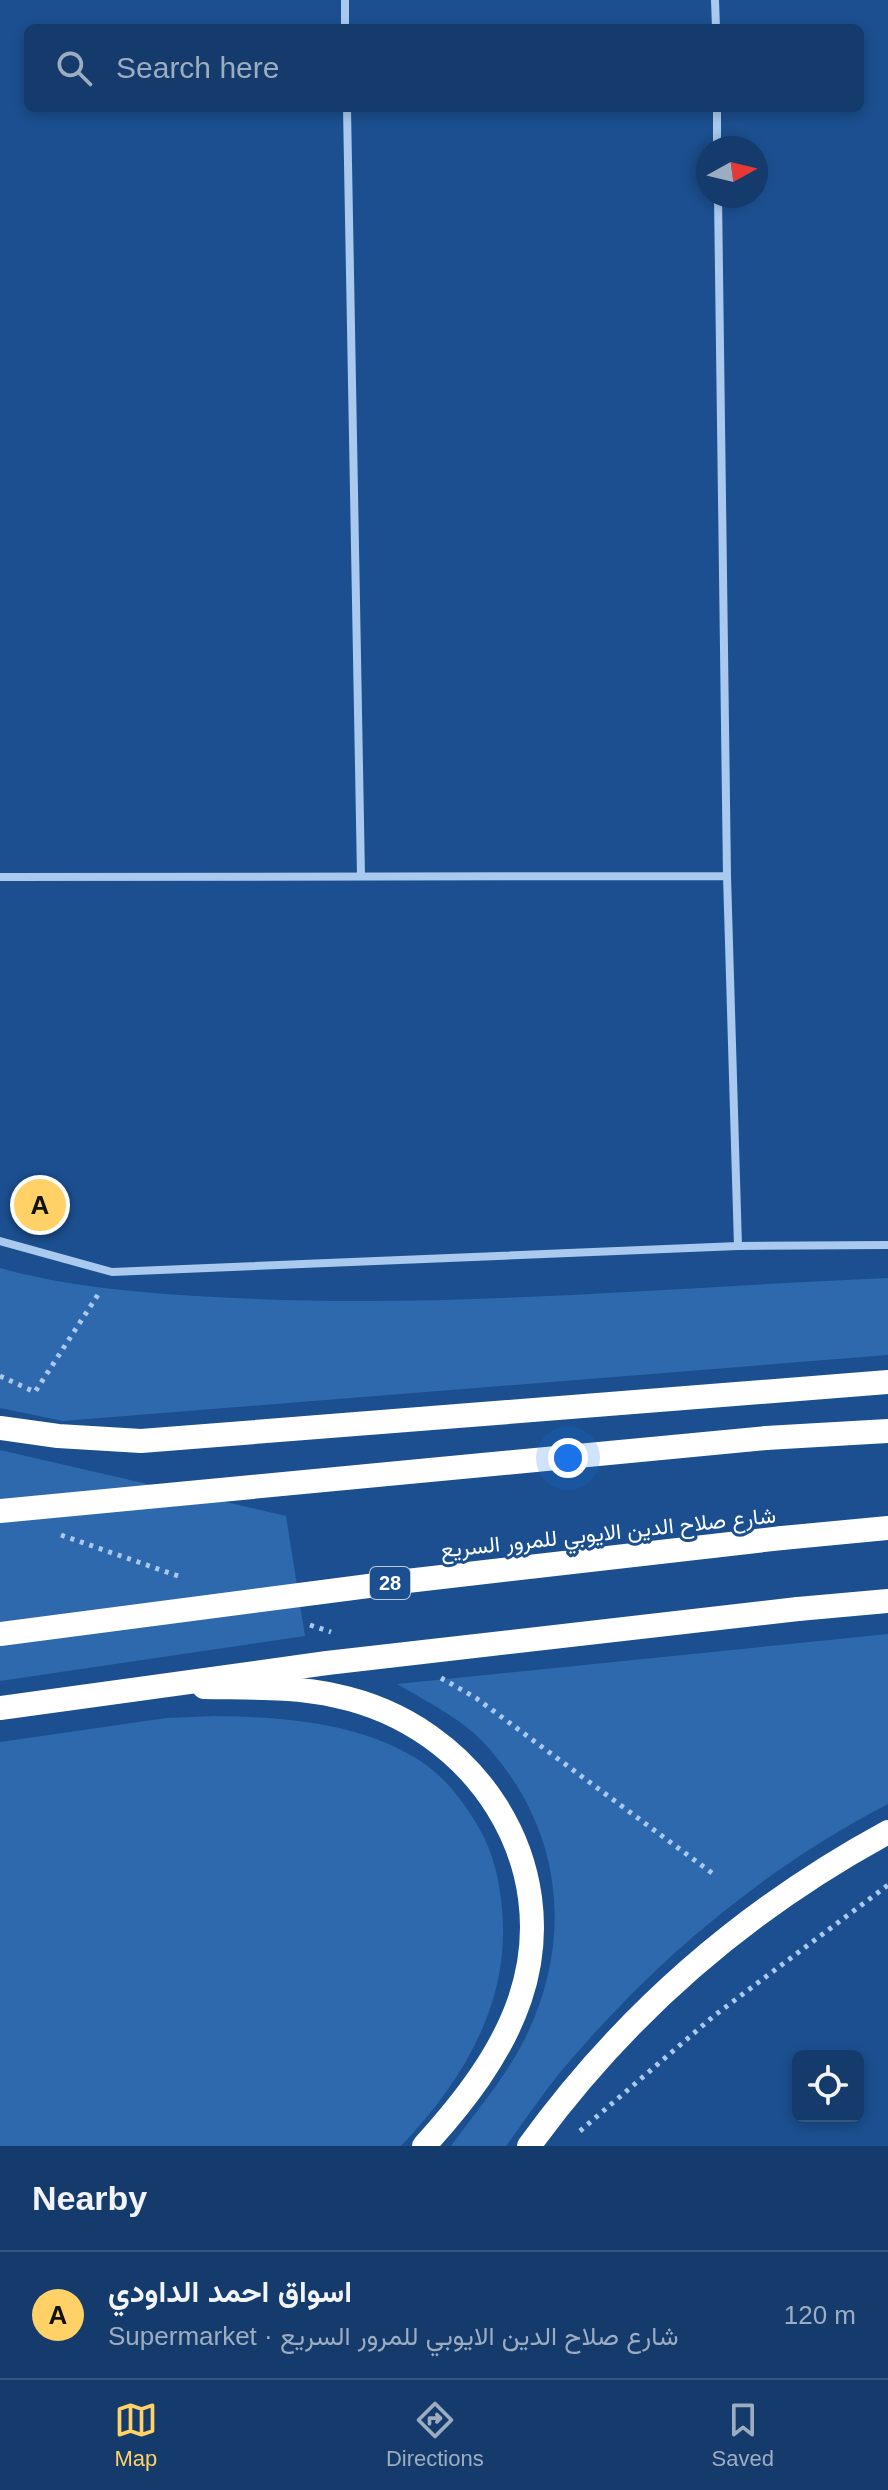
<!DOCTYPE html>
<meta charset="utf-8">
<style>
:root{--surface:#143b6b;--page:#214673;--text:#f1f3f6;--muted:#9dadc1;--line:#33557e;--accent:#ffd166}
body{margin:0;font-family:Helvetica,Vazirmatn,sans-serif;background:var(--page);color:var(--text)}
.controls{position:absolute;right:24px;bottom:24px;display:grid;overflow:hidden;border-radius:12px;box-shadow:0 4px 12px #0003}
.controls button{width:72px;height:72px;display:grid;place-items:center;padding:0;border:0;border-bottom:2px solid var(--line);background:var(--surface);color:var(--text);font:40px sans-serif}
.compass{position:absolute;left:696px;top:136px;width:72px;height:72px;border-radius:50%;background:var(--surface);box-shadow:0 4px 12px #0003;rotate:82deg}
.you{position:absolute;left:568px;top:1458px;width:28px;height:28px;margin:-20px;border:6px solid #fff;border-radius:50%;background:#1a73e8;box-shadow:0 0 0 12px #1a73e833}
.badge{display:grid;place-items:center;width:52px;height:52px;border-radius:50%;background:var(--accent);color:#111;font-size:26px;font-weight:700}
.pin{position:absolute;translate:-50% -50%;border:4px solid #fff;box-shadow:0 2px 8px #0006}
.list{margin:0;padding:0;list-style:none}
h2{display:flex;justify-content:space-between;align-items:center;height:104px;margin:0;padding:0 32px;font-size:34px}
h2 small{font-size:26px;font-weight:400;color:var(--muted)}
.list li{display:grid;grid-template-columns:52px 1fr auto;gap:24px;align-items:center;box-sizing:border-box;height:128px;padding:0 32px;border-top:2px solid var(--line)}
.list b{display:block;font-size:30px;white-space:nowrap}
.list p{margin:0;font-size:26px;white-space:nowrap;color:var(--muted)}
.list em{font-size:26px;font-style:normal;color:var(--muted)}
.icon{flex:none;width:44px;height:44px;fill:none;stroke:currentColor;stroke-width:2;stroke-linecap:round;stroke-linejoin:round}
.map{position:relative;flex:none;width:888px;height:2146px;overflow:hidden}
.search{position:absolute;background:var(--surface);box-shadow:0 4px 12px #0003;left:24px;right:24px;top:24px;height:88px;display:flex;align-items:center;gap:20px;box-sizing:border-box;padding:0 28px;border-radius:12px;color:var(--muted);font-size:30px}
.sheet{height:232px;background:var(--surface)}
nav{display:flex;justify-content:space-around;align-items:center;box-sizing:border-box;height:112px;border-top:2px solid var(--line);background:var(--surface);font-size:22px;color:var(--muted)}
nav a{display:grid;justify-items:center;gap:4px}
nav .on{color:var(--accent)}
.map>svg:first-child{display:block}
.green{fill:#2e69ad}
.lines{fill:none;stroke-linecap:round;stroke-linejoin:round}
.path{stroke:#a9c9ee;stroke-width:5;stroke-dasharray:4 6;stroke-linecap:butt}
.minor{stroke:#a9c9ee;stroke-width:8}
.motorway{stroke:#fff;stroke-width:24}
.motorway-bridge{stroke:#fff;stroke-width:24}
.labels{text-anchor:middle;stroke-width:6;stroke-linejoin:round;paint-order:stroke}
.shield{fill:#1b4f8f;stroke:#bbcadd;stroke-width:2}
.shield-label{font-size:20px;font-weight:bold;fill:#fff}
.street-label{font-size:22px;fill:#fff;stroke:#1b4f8f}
</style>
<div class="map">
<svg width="888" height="2146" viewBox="0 0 888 2146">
<rect width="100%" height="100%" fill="#1b4f8f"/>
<path class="green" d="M0,1268C75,1289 156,1294 234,1298C451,1309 670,1287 888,1278V1355L63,1421L0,1408Z
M0,1450L286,1516L305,1636L0,1681Z
M888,1634V1804C770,1865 663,1953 576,2054C550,2082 529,2115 506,2146H451C478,2109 510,2072 529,2030C575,1929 559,1823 483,1742C462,1719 424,1700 397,1684Z
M215,1716C283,1717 355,1722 414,1757C443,1774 463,1800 479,1828C494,1854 499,1879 502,1909C511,2002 463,2081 401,2146H0V1742L166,1718Z"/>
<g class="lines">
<path class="path" d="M0,1376L35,1392L101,1290
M61,1535L181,1577
M310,1625L331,1632
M441,1678L476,1698L716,1876
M580,2131L715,2015L888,1885"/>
<path class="minor" d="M345,0V28
M715,0L716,28
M347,108L361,876
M717,108V148
M718,196L727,876L738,1246
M0,877L727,876
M0,1241L112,1272L738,1246L888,1245"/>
<path class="motorway" d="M0,1428L58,1436L141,1441L888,1382
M766,1438L888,1431
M782,1538L888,1528
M798,1609L888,1601
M204,1687C247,1688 294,1686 337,1696C474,1725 566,1863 520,1999C501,2055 463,2103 424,2146
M529,2146C624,2015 746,1909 888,1832"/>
<path class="motorway-bridge" d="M0,1511L766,1438
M0,1634L407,1581L782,1538
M0,1708L327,1663L798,1609"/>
</g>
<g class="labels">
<rect class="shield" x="370" y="1567" width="40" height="32" rx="6"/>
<g class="shield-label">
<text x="390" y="1590">28</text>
</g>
<g class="street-label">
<text transform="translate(608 1532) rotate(-6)" y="8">شارع صلاح الدين الايوبي للمرور السريع</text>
</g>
</g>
</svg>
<div class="controls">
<button><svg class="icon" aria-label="locate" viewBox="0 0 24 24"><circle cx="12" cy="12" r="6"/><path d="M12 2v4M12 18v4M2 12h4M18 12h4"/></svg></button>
</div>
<svg class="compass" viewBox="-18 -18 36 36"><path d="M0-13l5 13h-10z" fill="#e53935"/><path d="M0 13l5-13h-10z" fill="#9dadc1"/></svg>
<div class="you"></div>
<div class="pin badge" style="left:40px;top:1205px">A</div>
<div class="search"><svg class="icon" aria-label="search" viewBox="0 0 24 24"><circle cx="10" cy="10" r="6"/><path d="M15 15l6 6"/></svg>Search here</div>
</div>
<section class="sheet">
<h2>Nearby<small></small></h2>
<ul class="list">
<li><span class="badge">A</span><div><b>اسواق احمد الداودي</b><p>Supermarket · شارع صلاح الدين الايوبي للمرور السريع</p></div><em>120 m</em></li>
</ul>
</section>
<nav>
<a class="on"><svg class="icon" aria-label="map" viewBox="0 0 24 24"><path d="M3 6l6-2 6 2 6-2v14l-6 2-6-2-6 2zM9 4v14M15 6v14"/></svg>Map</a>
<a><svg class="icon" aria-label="directions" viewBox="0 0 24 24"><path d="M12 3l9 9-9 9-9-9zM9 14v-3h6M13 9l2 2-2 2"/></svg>Directions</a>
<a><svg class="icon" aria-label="saved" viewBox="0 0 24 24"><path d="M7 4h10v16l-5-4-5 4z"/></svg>Saved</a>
</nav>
